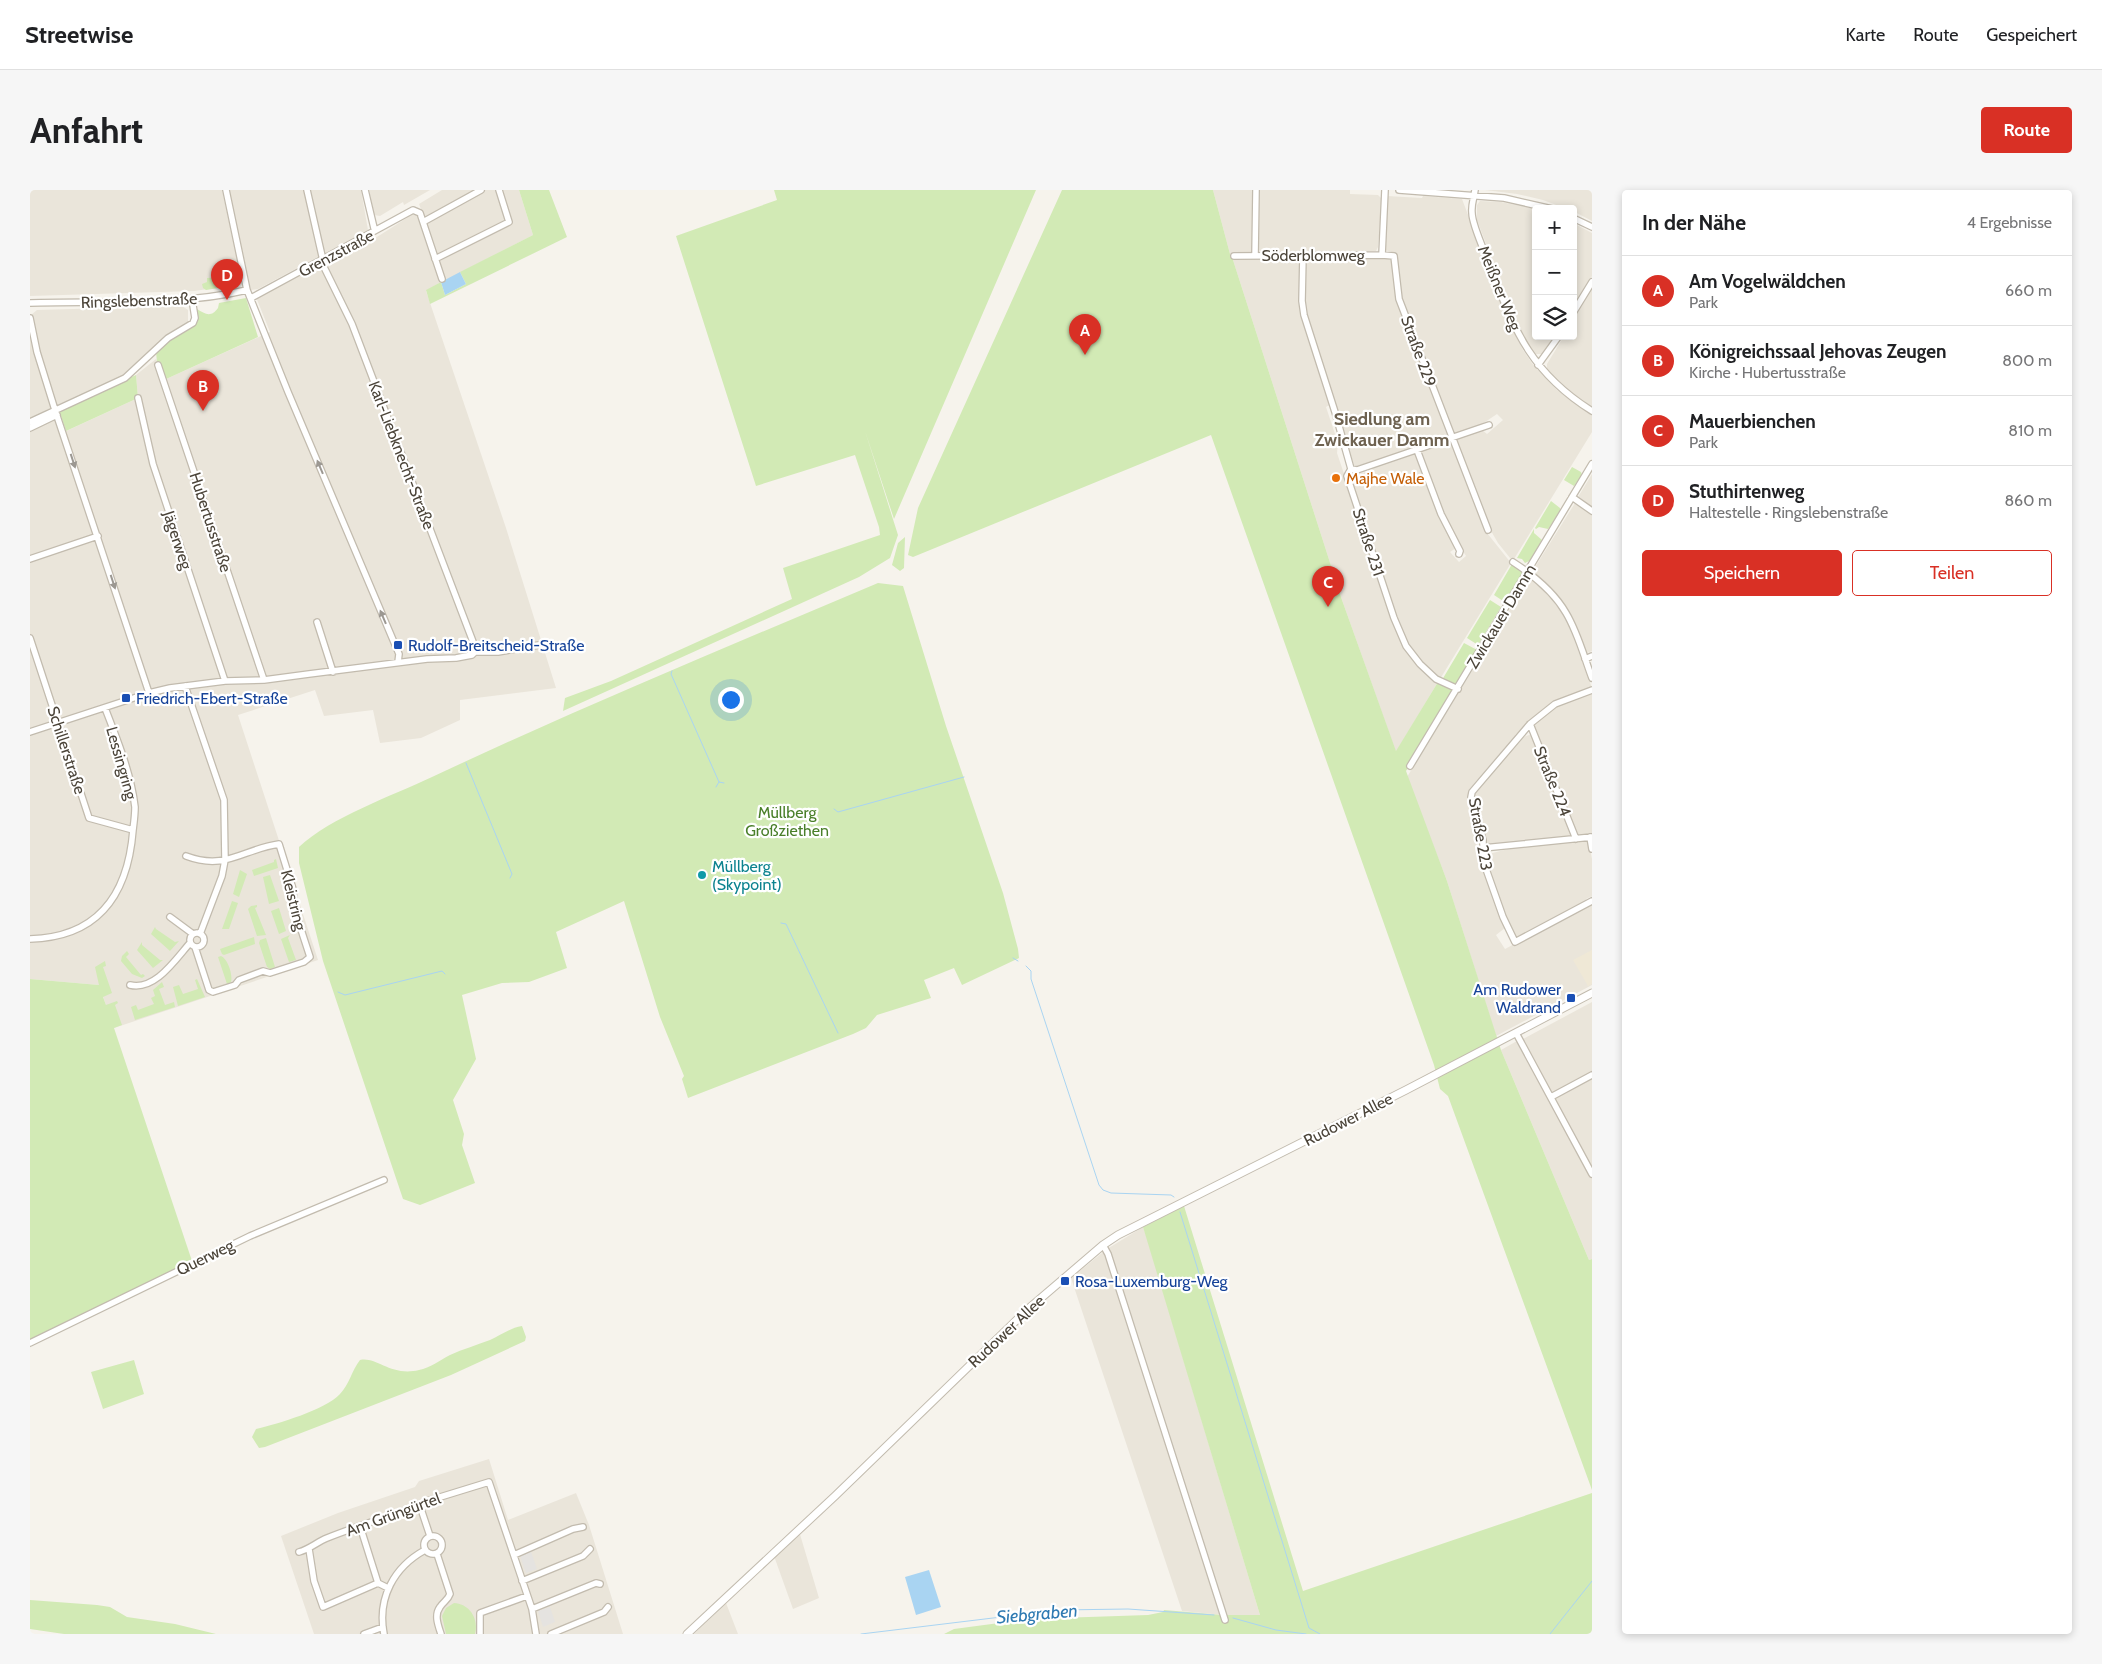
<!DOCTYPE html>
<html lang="de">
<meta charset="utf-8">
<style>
:root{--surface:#fff;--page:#f6f6f6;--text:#202124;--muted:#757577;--line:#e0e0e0;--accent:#d93025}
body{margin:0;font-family:Cabin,sans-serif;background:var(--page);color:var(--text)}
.controls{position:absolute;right:15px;top:15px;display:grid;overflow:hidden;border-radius:5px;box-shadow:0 2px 8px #0003}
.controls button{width:45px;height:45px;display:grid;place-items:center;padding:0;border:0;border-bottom:1px solid var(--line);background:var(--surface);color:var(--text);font:25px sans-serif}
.you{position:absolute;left:700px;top:509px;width:18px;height:18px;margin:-12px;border:4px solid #fff;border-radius:50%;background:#1a73e8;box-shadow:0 0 0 8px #1a73e833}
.badge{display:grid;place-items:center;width:32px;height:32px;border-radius:50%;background:var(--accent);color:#fff;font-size:16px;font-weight:700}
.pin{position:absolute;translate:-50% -41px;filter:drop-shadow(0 1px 2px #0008)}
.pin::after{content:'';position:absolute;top:26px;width:18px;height:15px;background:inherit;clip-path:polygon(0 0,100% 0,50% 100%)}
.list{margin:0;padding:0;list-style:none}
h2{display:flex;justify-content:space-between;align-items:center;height:65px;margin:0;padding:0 20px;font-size:21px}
h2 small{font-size:16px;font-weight:400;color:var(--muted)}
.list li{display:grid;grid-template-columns:32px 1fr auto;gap:15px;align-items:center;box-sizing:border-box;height:70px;padding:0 20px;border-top:1px solid var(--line)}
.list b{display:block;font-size:19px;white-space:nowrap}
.list p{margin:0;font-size:16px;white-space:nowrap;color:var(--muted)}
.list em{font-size:16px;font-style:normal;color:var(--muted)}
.actions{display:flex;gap:10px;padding:15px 20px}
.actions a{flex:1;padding:11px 0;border:1px solid var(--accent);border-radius:5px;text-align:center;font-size:18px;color:var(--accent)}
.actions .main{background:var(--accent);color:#fff}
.icon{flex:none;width:28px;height:28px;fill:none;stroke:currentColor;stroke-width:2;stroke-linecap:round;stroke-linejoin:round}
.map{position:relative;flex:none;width:1562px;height:1444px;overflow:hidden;border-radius:5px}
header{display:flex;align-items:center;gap:30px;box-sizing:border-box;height:70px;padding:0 25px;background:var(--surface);border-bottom:1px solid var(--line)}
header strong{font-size:24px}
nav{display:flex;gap:28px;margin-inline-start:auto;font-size:18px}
.intro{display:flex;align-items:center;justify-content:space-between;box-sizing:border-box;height:120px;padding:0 30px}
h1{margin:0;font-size:35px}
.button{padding:12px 22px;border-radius:5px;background:var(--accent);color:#fff;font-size:18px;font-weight:700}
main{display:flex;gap:30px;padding:0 30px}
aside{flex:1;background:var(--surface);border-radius:5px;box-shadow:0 2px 8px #0003}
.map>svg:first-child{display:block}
.residential{fill:#eae5da}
.education{fill:#efe8d6}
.green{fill:#d2eab5}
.parking{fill:#e5e3e0}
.water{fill:#a9d4f2}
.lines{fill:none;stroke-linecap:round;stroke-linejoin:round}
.stream{stroke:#a9d4f2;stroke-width:1}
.minor-casing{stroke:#c2bbae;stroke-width:8}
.tertiary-casing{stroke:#c2bbae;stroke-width:9}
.minor{stroke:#fff;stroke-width:5.5}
.tertiary{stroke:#fff;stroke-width:7}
.oneway{fill:#9c9892}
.food-dot{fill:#e8710a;stroke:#fff;stroke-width:2}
.transit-dot{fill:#1a4fb4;stroke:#fff;stroke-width:2}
.culture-dot{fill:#0f9aa8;stroke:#fff;stroke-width:2}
.labels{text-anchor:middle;stroke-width:4.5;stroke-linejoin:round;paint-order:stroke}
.street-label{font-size:16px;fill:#4b4439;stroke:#fff}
.food-label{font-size:16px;fill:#c56008;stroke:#fff;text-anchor:start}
.transit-label{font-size:16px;fill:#164399;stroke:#fff;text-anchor:start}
.park-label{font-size:16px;fill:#4a7f2a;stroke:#fff}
.culture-label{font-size:16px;fill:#0d838f;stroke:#fff;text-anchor:start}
.neighbourhood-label{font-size:18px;font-weight:bold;fill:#6e6250;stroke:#fff}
.water-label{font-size:18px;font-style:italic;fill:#2e7ab2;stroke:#fff}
</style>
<header>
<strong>Streetwise</strong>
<nav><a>Karte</a><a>Route</a><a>Gespeichert</a></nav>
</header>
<div class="intro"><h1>Anfahrt</h1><a class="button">Route</a></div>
<main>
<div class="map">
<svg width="1562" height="1444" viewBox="0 0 1562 1444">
<rect width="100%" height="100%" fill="#f6f3ec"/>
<path class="residential" d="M0,0H192L212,90L207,95L164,101L0,106Z
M199,0H331L338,40L228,99L221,100Z
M339,0H400L374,15L373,12L350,26L344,25Z
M412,0H447L396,28L394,27L389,14Z
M455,0H467L476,29L474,32L408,65L406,64L397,37L399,32Z
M471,0H489L503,45L414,91L409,73L411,69L482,33Z
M1183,0H1224L1222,64H1200Z
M1228,0H1320V4L1348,5L1352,9L1348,57L1346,61L1231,62L1227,58Z
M1455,0H1562V31L1543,21V19H1537L1513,10L1487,4Z
M1357,6L1392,8L1393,6L1432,9L1478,130L1493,160L1504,176L1527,200L1562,225V242L1484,369L1480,368L1468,353L1457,334L1425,248L1451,239L1457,244L1473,230L1467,224L1449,236L1424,244L1371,109L1367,89V63L1354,60Z
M1450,11L1471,12L1506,19V146H1525L1515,164H1504L1486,133L1447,30V15Z
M383,24L389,26L411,92L396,101L476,338L526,498L430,510V530L391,548L350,553L343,520L294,526L285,500L208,525L288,770L84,838L69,795L0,789V239L26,227L32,243L108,208L106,185L126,169L134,190L240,142L226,107L286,76H289L347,47Z
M1543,33L1562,43V86L1543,117Z
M1268,68L1270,72L1271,111L1301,214L1296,217L1308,253L1307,263L1360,421L1374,456L1408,492L1366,562L1312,410L1203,70Z
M1278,68L1358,69L1363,71L1365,95L1419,244L1416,247L1328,277L1324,275L1278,134L1274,113L1276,69Z
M1562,100V217L1531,194L1517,180V174L1534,146H1543V130Z
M152,116L158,120V136L94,187L32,215H27L7,152L1,125L7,120Z
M0,143L22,217L0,230Z
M1421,251L1457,343L1481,373L1410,489L1383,464L1367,431L1321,287L1341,280L1347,275L1385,263L1387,264L1426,358L1420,362L1429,372L1436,366L1420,340L1390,264L1392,260Z
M1562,284V317L1548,307Z
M1545,313L1562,325V461L1557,463L1544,430L1534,413L1518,395L1502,382Z
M1502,390L1520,406L1537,431L1562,498L1524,513L1485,545L1487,547L1449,592L1447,590L1438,601L1452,651L1446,653L1475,738L1466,745L1475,759L1562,712V795L1466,846L1417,691L1377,587L1496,393Z
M1562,501V645L1549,646L1538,622L1503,534L1525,516Z
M1502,544L1543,645L1538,648L1458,657L1443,607V603L1490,548Z
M1558,649L1562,669V706L1556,709L1557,712L1487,750L1473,724L1455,665L1482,658Z
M1562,812V884L1525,904L1520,902L1493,849Z
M1487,851L1562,989V1069L1559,1070L1471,860Z
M1562,887V980L1525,911L1526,906Z
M1113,1037L1117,1048L1230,1425H1192L1152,1421L1041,1088L1077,1059Z
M459,1269L478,1330L546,1303L559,1335L593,1444H284L251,1346L308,1323L385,1297L389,1291Z
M769,1341L789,1408L763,1419L744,1366Z
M696,1413L708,1444H664Z"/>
<path class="education" d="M1562,760V794L1558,796L1543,770Z"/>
<path class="green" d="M489,0H519L537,47L400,114L396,100L411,92L415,105L436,94L430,82L503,45Z
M744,0H1006L864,329L835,241L868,345L860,368L829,387L533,521L535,508L581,491L762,409L753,378L850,345L849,337L825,265L726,296L646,46L747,10Z
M1032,0H1183L1200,64L1203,70L1312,410L1366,561L1408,492L1426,500L1376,581L1417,691L1471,860L1559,1070L1562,1069V1300L1418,906L1410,899L1404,875L1181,245L883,367L878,365L888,318Z
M194,87V92H199V87H205L209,90L207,95L176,100L173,98L172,94L177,92V88Z
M216,108L228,147L134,190L127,173L126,161L137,151L167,133V119C175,124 181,128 188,118L189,113Z
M106,185L108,208L36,241L29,220Z
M1542,277L1551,282L1552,285L1544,296L1534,290Z
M1521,311L1530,318V322L1518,339L1509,337L1506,339L1505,338Z
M1504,339V343L1512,350L1501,370L1495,373L1492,369L1487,368Z
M875,347L874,378L870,381L862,375L868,353Z
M1482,374L1494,383L1476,413L1464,405Z
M848,393L873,396L916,536L973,703L988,759L989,768L932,795L924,778L894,790L901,808L847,825L836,838L823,844L658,908L652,889L654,886L630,827L594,711L526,742L537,778L499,792L472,793L432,805L446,869L423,910L434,944L432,955L445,993L390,1015L373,1009L293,771L269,673V657C301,627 362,606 402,587C549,518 699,456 848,393Z
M1460,410L1471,417L1448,455L1437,448Z
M1434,453L1449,461L1429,492L1423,494L1412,490Z
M246,669L248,678L224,686L222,680L244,672V670Z
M210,680L217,684L209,707L203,704Z
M240,685L249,711L239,714L233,687Z
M202,711L208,713L199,739H192Z
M227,715V717L225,718L236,745L227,746L218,719L221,716Z
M249,718L256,741L249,744L241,721Z
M125,737L126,739L145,752L149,751L140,761L121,744Z
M260,745L258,748L266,770L259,772L251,749Z
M224,747L225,754L194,765L192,764L190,759Z
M236,748L245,777L240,779L237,777L229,753L230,750Z
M112,752V755L130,770H133L123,778L107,760Z
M97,761L99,764L96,767L111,785L113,784L115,786L112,788L102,784L91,771L92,766Z
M191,766C198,769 203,785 201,792L197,794L188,767Z
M75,771L76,776L73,777L82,803L73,807L76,815L87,811L88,813L85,815L92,835L84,838L162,1071L0,1150V789L69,795L65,777Z
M167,789L175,807L148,816L143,797L149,795L153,804L168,799L165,790Z
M132,792L134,797L129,799L135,815L144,812L145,817L105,830L101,817L106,815L108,820L124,814L121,808L125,806L123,800Z
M1154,1016L1273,1401L1562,1303V1444H914L924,1439L999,1429L1118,1425L1133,1422L1134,1420L1192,1425H1230L1113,1037Z
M492,1136L496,1147L495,1151L421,1185L235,1257L229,1258L222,1247L226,1239C247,1234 295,1220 310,1204C319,1195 322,1180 330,1170C346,1166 361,1187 389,1180C400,1178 410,1170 420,1165C433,1159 447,1155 460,1150C471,1145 480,1138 492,1136Z
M104,1170L114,1204L73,1219L61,1182Z
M0,1410L67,1415L80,1417L97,1427L145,1434L186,1444H34L0,1439Z
M424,1413C440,1414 449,1429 445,1444H416L412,1426L416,1418Z"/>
<path class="parking" d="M501,1362L507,1379L496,1383L490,1366Z
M520,1417L525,1432L513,1437L508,1421Z"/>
<path class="water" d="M430,82L436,94L415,105L411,92Z
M899,1380L911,1417L886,1425L875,1387Z"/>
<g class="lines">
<path class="stream" d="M642,481L641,484L689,592L694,593
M436,573L482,684L480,688
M686,597L689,592
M804,619L808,622L934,587
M751,733L756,734L808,843
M983,768L988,771
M996,776L1001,781V789L1069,995L1073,1000L1081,1003L1141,1005L1144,1007
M308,802L315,805L412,781L415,784
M1150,1022L1279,1438L1290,1444
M1203,1428L1246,1440L1276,1444
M831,1444L1029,1420L1098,1419L1184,1425
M1520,1444L1562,1391"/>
<g class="minor-casing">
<path id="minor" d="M196,0L217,100L258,202L369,464L368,472
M277,0L292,66
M335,0L344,38
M1369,0L1474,8L1522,19
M1445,0C1444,8 1441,15 1442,23C1442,36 1457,66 1462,81C1485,143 1503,184 1562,221
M1543,28L1562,37
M393,32L451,0
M1273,65L1272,111L1274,125L1305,222L1321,279L1317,286L1364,428L1376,456L1390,474L1406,489L1428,499
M1352,65L1355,0
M1204,66L1352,65L1364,66L1369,109L1458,340
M1225,66L1226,0
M405,69L479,32L469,0
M291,71L322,134L445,457V462
M221,108L383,20L390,23L412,89
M0,113C70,111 150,116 217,100
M1543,123L1562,92
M0,128L7,162L25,220L119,503
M128,175L234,490
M1508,175L1529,146
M108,208L123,274L195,491
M0,232L95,188L138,148L163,133L165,128L162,109
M0,238L27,225
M1387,260L1411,324L1430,361L1429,364
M1321,279L1327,280L1459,235
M1542,307L1562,321
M0,369L68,346
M1483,372C1503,385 1524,402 1536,423C1548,443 1554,467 1562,488
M287,432L303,482
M0,448L59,628L103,640
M1555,469L1562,466
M155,496L194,610L195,670L192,686L170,744
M1562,500L1525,514L1500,534L1442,602L1441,607L1453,650V665L1456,679L1473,727L1485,752L1562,711
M1500,534L1546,649
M0,542L119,503L140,498L195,491L234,490L279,484L397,469L426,468L442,465L445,462H468L509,455
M1380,576L1562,274
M1560,647L1562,659
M1453,658L1562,647
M156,666C196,681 213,659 249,654L263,699L264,718L280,767L274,772L240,783L233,781L209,790L205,795L183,802L179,800L165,757
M140,727L163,744
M160 750a7 7 0 1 1 14 0a7 7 0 1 1-14 0Z
M0,749C69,747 98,704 103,640C104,632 105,625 105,617C101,583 87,549 75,518
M100,795C125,801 145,770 160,753
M1486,843L1562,984
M1521,907L1562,885
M1073,1055L1078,1064L1195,1430
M0,1153L220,1046L354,990
M390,1316L400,1346
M330,1336L348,1393
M394 1355a9 9 0 1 1 18 0a9 9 0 1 1-18 0Z
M279,1359L284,1391L293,1417L348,1393L358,1398
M269,1362C280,1359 287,1352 297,1348C327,1336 359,1326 390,1316L394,1312L459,1292L502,1419L506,1444
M407,1364L420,1404C418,1410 414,1411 410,1417C404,1425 408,1435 411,1444
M484,1365L543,1339L553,1337
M492,1391L553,1366L560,1359
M502,1419L566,1393L570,1394
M334,1444L353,1437
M354,1444C347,1408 364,1377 395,1360
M450,1444V1423L497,1406
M521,1444L574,1422L578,1417"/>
</g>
<g class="tertiary-casing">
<path id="tertiary" d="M657,1444L805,1306L997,1120L1073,1055L1088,1045L1376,900L1562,803"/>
</g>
<use href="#minor" class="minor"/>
<use href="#tertiary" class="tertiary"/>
</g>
<defs><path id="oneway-solid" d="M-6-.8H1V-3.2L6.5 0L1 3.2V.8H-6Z" transform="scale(1.25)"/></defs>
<g class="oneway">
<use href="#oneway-solid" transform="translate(43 271) rotate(72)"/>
<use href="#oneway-solid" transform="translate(290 277) rotate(-113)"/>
<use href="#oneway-solid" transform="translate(83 392) rotate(72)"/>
<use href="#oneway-solid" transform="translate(353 427) rotate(-113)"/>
</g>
<circle class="food-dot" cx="1306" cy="288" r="5"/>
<g class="transit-dot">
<rect x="363" y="450" width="10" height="10" rx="2.5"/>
<rect x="91" y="503" width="10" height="10" rx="2.5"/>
<rect x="1536" y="803" width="10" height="10" rx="2.5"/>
<rect x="1030" y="1086" width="10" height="10" rx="2.5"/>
</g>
<circle class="culture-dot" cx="672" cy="685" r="5"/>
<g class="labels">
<g class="street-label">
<text transform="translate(306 63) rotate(-28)" y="6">Grenzstraße</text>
<text x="1283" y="71">Söderblomweg</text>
<text transform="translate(1470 98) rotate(68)" y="6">Meißner Weg</text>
<text transform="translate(109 110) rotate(-2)" y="6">Ringslebenstraße</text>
<text transform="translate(1389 161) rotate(70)" y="6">Straße 229</text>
<text transform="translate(372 265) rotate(69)" y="6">Karl-Liebknecht-Straße</text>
<text transform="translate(181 332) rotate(72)" y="6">Hubertusstraße</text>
<text transform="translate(148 350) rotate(72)" y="6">Jägerweg</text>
<text transform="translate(1339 352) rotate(72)" y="6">Straße 231</text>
<text transform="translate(1471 426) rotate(-59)" y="6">Zwickauer Damm</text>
<text transform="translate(37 560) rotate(72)" y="6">Schillerstraße</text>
<text transform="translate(92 573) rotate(74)" y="6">Lessingring</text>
<text transform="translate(1523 591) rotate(68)" y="6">Straße 224</text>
<text transform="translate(1451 644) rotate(80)" y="6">Straße 223</text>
<text transform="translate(264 710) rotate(76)" y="6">Kleistring</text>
<text transform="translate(1318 929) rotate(-27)" y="6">Rudower Allee</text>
<text transform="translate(175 1067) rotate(-26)" y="6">Querweg</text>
<text transform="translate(976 1141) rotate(-43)" y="6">Rudower Allee</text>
<text transform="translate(363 1324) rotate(-20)" y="6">Am Grüngürtel</text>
</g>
<g class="food-label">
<text x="1316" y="294">Majhe Wale</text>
</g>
<g class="transit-label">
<text x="378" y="461">Rudolf-Breitscheid-Straße</text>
<text x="106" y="514">Friedrich-Ebert-Straße</text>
<text x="1531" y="805" text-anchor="end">Am Rudower<tspan x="1531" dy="18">Waldrand</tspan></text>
<text x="1045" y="1097">Rosa-Luxemburg-Weg</text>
</g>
<g class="park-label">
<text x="757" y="628">Müllberg<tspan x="757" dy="18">Großziethen</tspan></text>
</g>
<g class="culture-label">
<text x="682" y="682">Müllberg<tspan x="682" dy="18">(Skypoint)</tspan></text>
</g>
<g class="neighbourhood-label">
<text x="1352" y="235">Siedlung am<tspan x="1352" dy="21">Zwickauer Damm</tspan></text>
</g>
<g class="water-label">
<text transform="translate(1007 1424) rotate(-5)" y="6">Siebgraben</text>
</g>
</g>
</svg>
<div class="controls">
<button>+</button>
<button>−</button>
<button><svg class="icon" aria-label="layers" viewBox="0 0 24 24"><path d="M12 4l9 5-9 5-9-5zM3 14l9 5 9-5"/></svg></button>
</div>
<div class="you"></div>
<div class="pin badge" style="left:1055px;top:165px">A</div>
<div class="pin badge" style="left:173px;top:221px">B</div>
<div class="pin badge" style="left:1298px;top:417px">C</div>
<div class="pin badge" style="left:197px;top:110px">D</div>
</div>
<aside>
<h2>In der Nähe<small>4 Ergebnisse</small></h2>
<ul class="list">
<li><span class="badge">A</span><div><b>Am Vogelwäldchen</b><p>Park</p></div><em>660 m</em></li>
<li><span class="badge">B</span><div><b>Königreichssaal Jehovas Zeugen</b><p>Kirche · Hubertusstraße</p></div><em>800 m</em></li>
<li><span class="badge">C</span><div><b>Mauerbienchen</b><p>Park</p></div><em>810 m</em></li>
<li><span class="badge">D</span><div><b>Stuthirtenweg</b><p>Haltestelle · Ringslebenstraße</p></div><em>860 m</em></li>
</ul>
<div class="actions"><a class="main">Speichern</a><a>Teilen</a></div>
</aside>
</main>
